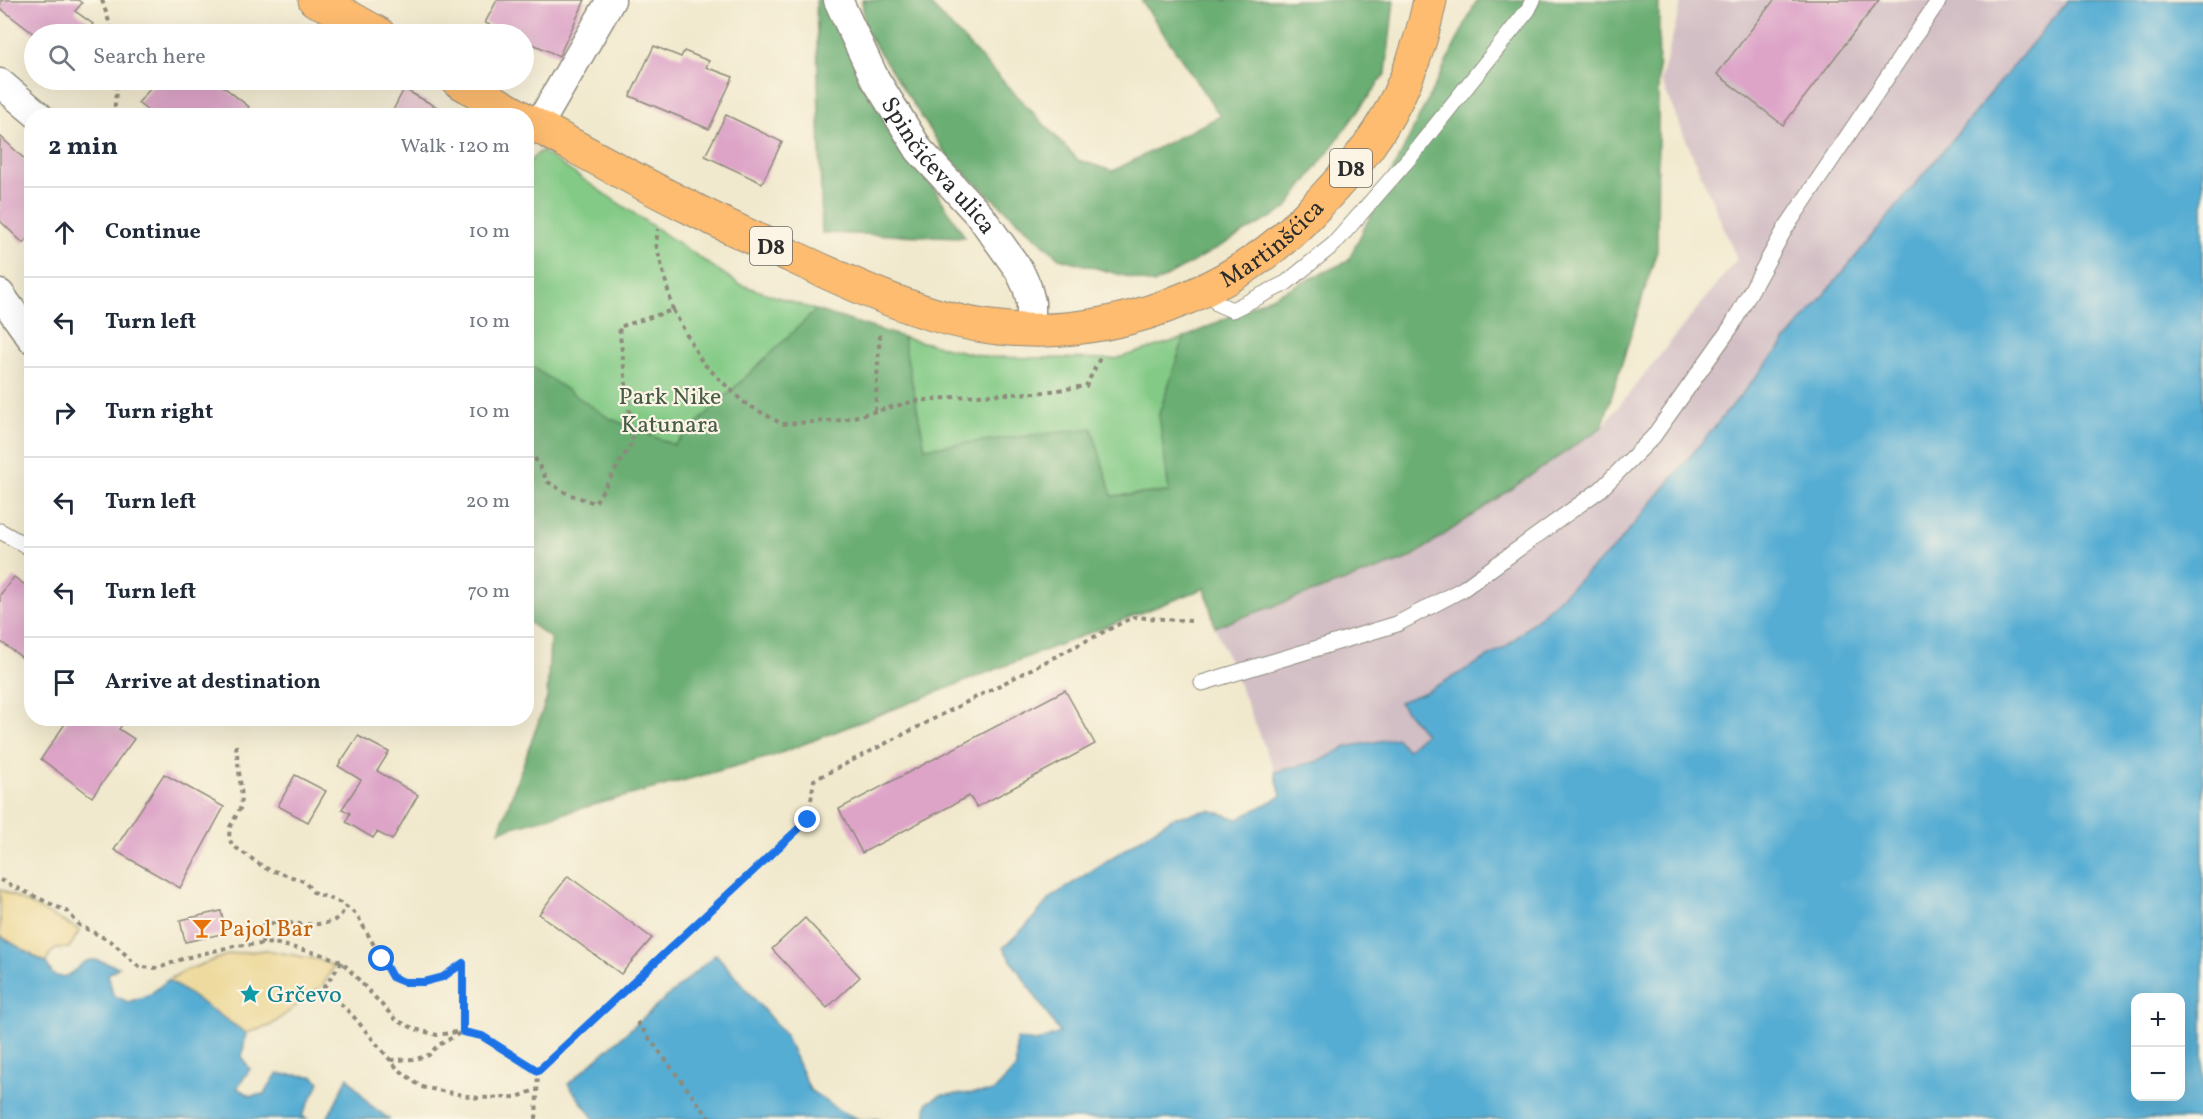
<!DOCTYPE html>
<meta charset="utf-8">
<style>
:root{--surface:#fff;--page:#f2f2f3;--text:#1f2937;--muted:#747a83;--line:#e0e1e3}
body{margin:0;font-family:Vollkorn,serif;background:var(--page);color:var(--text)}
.controls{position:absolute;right:18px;bottom:18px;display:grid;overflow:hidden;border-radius:12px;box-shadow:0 6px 24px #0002}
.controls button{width:54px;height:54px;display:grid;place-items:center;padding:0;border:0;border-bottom:2px solid var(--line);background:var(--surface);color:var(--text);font:30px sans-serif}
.stop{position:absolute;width:18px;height:18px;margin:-14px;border:4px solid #1a73e8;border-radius:50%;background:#fff}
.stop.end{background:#1a73e8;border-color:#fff;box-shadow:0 2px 6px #0008}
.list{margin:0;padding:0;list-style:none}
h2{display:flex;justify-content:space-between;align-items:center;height:78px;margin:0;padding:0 24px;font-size:26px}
h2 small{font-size:20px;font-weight:400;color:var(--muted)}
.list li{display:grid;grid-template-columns:39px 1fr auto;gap:18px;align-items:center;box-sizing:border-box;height:90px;padding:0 24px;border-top:2px solid var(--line)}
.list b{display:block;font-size:22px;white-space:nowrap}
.list em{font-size:20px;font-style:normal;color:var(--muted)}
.icon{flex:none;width:33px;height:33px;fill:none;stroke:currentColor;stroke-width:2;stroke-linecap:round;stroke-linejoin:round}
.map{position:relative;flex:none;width:2203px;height:1119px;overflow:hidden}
.search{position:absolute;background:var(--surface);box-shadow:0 6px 24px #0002;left:24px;top:24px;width:510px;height:66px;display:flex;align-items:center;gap:15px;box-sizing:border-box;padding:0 21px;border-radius:33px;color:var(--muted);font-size:22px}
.panel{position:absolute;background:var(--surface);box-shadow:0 6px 24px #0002;left:24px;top:108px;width:510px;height:618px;border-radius:24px}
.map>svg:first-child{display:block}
.industrial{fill:#d2bec5}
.green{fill:#83ca86;stroke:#577a58;stroke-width:1.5}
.forest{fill:#6aae73;stroke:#4a6c4f;stroke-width:1.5}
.sand{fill:#eeda9e;stroke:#8c8264;stroke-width:1.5}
.water{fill:#56add3;stroke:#406c7f;stroke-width:1.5;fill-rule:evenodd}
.building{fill:#dda4c8}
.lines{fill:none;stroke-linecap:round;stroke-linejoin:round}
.service-casing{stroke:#8e8a7c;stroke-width:17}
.minor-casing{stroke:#8e8a7c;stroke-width:31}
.primary-casing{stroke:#8e8a7c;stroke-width:35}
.path{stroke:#8e8a7c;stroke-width:4;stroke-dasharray:4.5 4.5;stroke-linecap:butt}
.service{stroke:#fff;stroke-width:15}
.minor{stroke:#fff;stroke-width:28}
.primary{stroke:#fdbc6f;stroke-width:33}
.route{stroke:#1a73e8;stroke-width:8}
.labels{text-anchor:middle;stroke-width:4.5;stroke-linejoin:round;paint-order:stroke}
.shield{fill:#fcf5e5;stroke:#6a6863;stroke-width:1.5}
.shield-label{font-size:22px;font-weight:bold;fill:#2b2b2b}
.street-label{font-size:24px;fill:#2b2b2b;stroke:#fcf5e5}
.park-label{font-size:24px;fill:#455b46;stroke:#fcf5e5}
.food-label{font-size:24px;fill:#c56008;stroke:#fcf5e5;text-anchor:start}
.culture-label{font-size:24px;fill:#0d838f;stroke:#fcf5e5;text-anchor:start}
</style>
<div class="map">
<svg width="2203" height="1119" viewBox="0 0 2203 1119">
<rect width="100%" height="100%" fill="#fcf5e5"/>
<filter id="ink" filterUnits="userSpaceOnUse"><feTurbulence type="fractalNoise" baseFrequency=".0167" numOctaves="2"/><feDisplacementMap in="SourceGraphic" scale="12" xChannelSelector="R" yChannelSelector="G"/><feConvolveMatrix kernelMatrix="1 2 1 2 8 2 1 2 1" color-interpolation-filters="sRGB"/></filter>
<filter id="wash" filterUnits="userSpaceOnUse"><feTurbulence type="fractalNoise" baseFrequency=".008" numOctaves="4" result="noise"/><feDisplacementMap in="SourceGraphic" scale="24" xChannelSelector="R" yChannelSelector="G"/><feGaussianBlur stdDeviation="1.35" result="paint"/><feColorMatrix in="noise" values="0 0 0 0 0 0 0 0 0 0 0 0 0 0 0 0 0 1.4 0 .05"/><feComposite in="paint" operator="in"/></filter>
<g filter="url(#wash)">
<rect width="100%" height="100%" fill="#f1e9cd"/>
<path class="industrial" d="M1682,0H2068L1615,547L1506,647L1426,692L1400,702L1425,734L1407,750L1396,738L1346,747L1322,760L1275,772L1215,627L1410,558L1602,427L1737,259L1661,81Z"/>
<path class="green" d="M541,151L739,284L880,332L986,357L1115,359L1184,338L1159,414L1170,492L770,520L527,621L526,164Z"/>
<path class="forest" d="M816,0H826L882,107L965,237L822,233Z
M862,0H926L1078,160L1113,171L1220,116L1141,0H1394L1386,73L1286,209L1154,284L1059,258L949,159L865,30Z
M1477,0H1659L1657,251L1602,427L1410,558L1215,627L1205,588L773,756L499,831L547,698L550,638L527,621V359L530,365L609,418L674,445L816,310L903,337L925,448L1092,428L1112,496L1169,492L1159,414L1184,338L1348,261Z"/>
<path class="sand" d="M0,889L80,930L69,948C56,948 50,949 46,963L0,936Z
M266,950L320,960L334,966L323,985L270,1026L246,1033L168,980L184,971L230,954Z"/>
<path class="water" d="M2068,0H2203V1119H925L927,1103L941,1095L993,1092L1016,1068V1039L1036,1042L1060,1033L1003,948L1030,922L1050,898L1172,818L1210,810L1238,819L1281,796L1275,772L1322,760L1346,747L1397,738L1407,750L1425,734L1399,702L1426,692L1506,647L1615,547ZM2136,998H2180V1096H2136Z
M0,936L46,963L53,975C76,983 76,958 95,960C103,961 111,965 119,967L108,974L113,995L128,1002L149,995L168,980L246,1033L242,1057L250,1069L237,1088L250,1096L264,1094L277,1074L312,1076L320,1082L302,1116L307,1119H0Z
M716,954L785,1035L810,1090L842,1112L859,1119H881H594L568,1084Z
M348,1077L368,1103L389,1119H327Z"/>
<g id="blocks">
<path class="building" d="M1,0H78L82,3L75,11L93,24L85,34H34L0,8Z
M497,0H585L559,56L524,40V34H511L485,23Z
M1774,0H1879L1783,125L1717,74Z
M654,46L681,57L684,51L709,61L706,67L733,77L709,129L630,96Z
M158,80H215L249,107L242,116H154L138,103Z
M404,89L453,116H390Z
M726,115L782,142L762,183L705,156Z
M0,136L32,166V234L23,243L0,221Z
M14,577L32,590V665L0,641V595Z
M1065,690L1095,744L977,807L969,796L862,853L839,809Z
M69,718H127L119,729L134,739L92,797L41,759Z
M358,736L389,752L377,771L418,795L392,840L377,832L373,838L346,822L350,813L342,809L361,780L338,766Z
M164,774L224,807L180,888L114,850Z
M295,775L326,791L308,822L278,806Z
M568,876L652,938L621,974L539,914Z
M221,911L226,933L185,942L180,920Z
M805,918L860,977L827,1008L772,949Z"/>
</g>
</g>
<g filter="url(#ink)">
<use href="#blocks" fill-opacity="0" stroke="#8e8a7c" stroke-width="1.5"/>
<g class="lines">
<g class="service-casing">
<path id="service" d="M1209,288L1218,304L1232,310L1286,283L1334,244L1412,155L1528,10L1533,0
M0,531L32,549
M1202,683L1397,624L1463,589L1601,489L1653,437L1731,327L1785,229L1939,0"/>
</g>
<g class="minor-casing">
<g id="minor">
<path id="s1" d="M838,0L874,77L919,150L981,217L1019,270L1027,287L1031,302V331"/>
<path d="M0,83L39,116"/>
<path d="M538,126L611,0"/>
<path d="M0,294L32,339"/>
</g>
</g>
<g class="primary-casing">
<g id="primary">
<path d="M315,0L329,6L379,34"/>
<path d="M457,80L519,116"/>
<path id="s2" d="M526,120C580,149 634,180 689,207C722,224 756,239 789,255C853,285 929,321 999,328C1108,341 1234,294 1308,215C1329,193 1349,172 1367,148C1399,105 1420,51 1430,0"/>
</g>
</g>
<path class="path" d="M102,0L113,34
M114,116L117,80
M673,310L702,362L743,402L782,424L842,420L915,401L977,395L1037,393L1086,386L1100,358
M875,411L880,332
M526,442L548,482L568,494L595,503L633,441L619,327L673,310L656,244L658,229
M236,745L242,798L241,807L230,827L229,837L232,845L265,868L304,881L313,892L341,903L357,915L392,977L404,982H424L443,977L463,963V1031
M0,880L68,912L79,925L112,942L139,967L159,968L185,958L234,946L274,943L324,955L342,962L396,1020L415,1029L437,1035L463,1031L482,1037L538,1071L808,820L814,780L1133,617L1192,621
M262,944L263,925C286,917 336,937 345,907
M342,962L324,987L353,1016L397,1068L421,1087L478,1098L517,1097L538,1089
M637,1022L710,1119
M391,1060L416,1059L429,1055L437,1046L460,1033
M536,1119L538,1071"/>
<use href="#service" class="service"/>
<use href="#minor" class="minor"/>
<use href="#primary" class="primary"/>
</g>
</g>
<g class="lines" filter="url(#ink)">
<path class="route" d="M382,959L392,977L404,982H424L443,977L463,963V1032L482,1036L538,1071L808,820"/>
</g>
<defs>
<g id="bar-bare" transform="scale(1.62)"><path d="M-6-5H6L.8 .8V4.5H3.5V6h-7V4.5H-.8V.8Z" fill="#e8710a" stroke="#fcf5e5" stroke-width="2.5" paint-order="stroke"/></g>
<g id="sight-bare" transform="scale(1.62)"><path d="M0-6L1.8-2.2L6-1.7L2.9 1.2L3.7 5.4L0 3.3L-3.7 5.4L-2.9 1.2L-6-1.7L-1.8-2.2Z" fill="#0f9aa8" stroke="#fcf5e5" stroke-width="2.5" paint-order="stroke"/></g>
</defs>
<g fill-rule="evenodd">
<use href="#bar-bare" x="202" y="928"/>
<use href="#sight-bare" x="250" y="994"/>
</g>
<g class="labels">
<g class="shield">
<rect x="1330" y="149" width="42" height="38" rx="4.5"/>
<rect x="750" y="227" width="42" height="38" rx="4.5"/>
</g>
<g class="shield-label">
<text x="1351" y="176">D8</text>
<text x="771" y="254">D8</text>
</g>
<g class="street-label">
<text dy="8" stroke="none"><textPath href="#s1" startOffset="195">Spinčićeva ulica</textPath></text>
<text dy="8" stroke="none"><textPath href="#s2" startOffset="813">Martinšćica</textPath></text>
</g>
<g class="park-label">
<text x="670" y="404">Park Nike<tspan x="670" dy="28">Katunara</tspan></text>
</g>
<g class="food-label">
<text x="219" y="936">Pajol Bar</text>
</g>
<g class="culture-label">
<text x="267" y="1002">Grčevo</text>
</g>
</g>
</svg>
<div class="controls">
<button>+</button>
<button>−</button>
</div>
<div class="stop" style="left:382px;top:959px"></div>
<div class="stop end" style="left:808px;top:820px"></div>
<div class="search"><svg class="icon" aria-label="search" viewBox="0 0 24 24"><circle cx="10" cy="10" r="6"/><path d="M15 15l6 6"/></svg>Search here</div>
<section class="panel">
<h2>2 min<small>Walk · 120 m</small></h2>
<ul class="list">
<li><svg class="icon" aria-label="ahead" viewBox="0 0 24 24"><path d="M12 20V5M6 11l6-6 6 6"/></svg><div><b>Continue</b></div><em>10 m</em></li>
<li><svg class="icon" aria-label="left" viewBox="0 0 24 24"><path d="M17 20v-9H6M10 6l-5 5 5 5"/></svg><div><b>Turn left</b></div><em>10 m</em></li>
<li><svg class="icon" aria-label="right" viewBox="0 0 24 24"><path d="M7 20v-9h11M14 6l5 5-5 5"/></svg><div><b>Turn right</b></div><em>10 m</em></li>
<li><svg class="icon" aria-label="left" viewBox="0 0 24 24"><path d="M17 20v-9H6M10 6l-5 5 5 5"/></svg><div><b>Turn left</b></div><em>20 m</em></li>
<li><svg class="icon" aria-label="left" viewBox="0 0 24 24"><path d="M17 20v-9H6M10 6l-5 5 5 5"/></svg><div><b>Turn left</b></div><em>70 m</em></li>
<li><svg class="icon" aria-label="arrive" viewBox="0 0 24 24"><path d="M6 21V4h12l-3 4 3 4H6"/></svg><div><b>Arrive at destination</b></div></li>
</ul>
</section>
</div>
